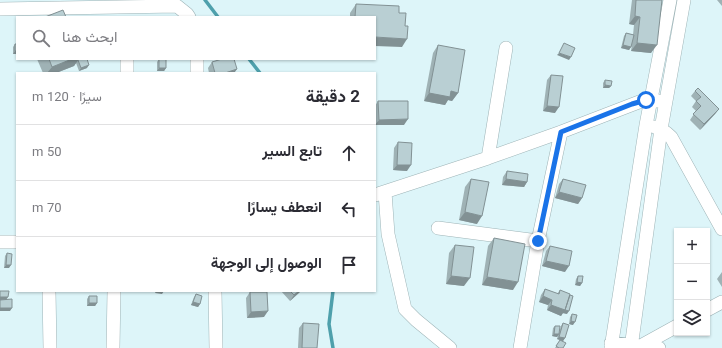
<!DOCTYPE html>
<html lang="ar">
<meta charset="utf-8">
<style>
:root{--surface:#fff;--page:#f7f7f7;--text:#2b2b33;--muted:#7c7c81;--line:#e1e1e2}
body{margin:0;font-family:Georgia,Vazirmatn,serif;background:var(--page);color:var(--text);direction:rtl}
.controls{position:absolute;right:12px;bottom:12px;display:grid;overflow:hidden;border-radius:0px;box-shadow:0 1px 3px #0004}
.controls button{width:36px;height:36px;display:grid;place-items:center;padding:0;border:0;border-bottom:1px solid var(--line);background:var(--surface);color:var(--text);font:20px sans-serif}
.stop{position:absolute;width:12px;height:12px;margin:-9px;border:3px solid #1a73e8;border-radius:50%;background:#fff}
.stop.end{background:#1a73e8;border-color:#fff;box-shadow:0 1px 4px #0008}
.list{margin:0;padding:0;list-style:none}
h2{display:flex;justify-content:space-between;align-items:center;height:52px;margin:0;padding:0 16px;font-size:17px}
h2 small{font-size:13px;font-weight:400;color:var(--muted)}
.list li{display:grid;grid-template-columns:26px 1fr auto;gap:12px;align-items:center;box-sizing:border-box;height:56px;padding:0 16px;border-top:1px solid var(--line)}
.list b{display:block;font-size:15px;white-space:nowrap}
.list em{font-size:13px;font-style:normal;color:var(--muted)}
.icon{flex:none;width:22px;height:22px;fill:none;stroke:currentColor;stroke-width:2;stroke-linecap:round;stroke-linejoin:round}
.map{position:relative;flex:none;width:722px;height:348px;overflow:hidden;direction:ltr}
.search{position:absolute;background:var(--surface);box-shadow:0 1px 3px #0004;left:16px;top:16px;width:360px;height:44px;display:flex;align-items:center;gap:10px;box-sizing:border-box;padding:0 14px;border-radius:0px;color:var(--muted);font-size:15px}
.panel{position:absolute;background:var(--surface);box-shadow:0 1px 3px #0004;left:16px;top:72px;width:360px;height:220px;border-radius:0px;direction:rtl}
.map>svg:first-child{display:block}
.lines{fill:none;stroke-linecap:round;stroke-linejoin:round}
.stream{stroke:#4ea0ac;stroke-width:3.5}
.street-casing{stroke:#9eb4b7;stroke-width:14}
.street{stroke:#fff;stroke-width:13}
.wall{fill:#9fb2b5}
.shaded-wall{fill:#829194}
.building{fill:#b9cfd3;stroke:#829194}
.route{stroke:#1a73e8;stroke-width:5}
</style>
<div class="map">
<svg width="722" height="348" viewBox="0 0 722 348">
<rect width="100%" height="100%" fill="#ddf5f9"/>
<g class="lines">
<path class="stream" d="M205,0L218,17
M249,59L260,73
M333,291L329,324L333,348"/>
<g class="street-casing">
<path id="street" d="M0,9L177,6L187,14L189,17
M197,59V73
M127,73V59
M655,127C662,129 666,132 671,137L722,229
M488,158L506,48
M385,192L388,234L405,309L416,320L450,348
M375,195L488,158L561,132L639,102L650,100L658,101
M438,228L538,241
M0,242H17
M49,291L50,348
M215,291L216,348
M707,310L722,302
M611,343L659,348
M639,347L677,326
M113,348L114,291
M520,348L538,241L561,132
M611,348L646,125L670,0
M631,348L661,129L684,0"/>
</g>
<use href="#street" class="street"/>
</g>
<path class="wall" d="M632,0H662L651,53L631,51L632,44L631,47L629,50L621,48L624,36L626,33L633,35L634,25L629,24Z
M717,0H722V6Z
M356,4L399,13L402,47L375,17H350V13Z
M15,44L17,54H13V47Z
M438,45L458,93L452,101L448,100L445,105L424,101L433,53Z
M37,59H87V68L79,71L76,63L74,66L56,73H43Z
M159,59L166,68L164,71H157V62Z
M212,62L237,69L234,73H209L208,68Z
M551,75L555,113L543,111L547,80Z
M605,80L611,86L609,88H603V83Z
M695,91L719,109L715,114L700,130L690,120L696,111L692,107L696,101L691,96Z
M378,101L404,125H375V106Z
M398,142L407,171L393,170L394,148Z
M507,171L527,182L524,187L502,185L503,177Z
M471,179L477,224L459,220L465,187Z
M563,179L582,198L578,204L555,198L559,184Z
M494,238L513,290L482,285L488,246Z
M455,245L464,286L446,284L449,253Z
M550,246L565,272L542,266L546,251Z
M7,253L9,268H4L5,256Z
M722,272V287L717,279Z
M578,276L582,283L580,286L575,285L576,279Z
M545,289L557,294L560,290L567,314L563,313L564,311L561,316L547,310L548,305L539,302L541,295Z
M281,291H301L290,301Z
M250,292L264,317L247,318L246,298Z
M196,294L200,304L198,307L191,305L194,297Z
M89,296L97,303L95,306H87V299Z
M572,314L573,325L569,324L570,317Z
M303,323L317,348H298L299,328Z
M563,323L565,338L563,341V348H555L560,340L557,339L558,335L557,337L552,336L553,328L555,326L559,333L561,326Z"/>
<path class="shaded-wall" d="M635,16L640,17L634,25L629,24Z
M375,37L407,39L402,47L375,46Z
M637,43L657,45L651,53L631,51Z
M623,45L631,47L629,50L621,48Z
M15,51H17V54H13Z
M559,53L571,57L569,60L557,55Z
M72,59H79L74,66L56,73H47L52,67Z
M89,65L87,68L79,71L81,68Z
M159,68H166L164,71H157Z
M237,69L234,73H225Z
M605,85L611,86L609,88H603Z
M451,91L458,93L452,101L448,100L445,105L424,101L429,93Z
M547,106L559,107L555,113L543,111Z
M719,109L715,114L700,130L704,124Z
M408,119L404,125H375L379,120Z
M397,165H411L407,171L393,170Z
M506,179L527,182L524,187L502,185Z
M559,192L582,198L578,204L555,198Z
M465,212L482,216L477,224L459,220Z
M546,261L569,266L565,272L542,266Z
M6,265H11L9,268H4Z
M451,276L470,278L464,286L446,284Z
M487,277L518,282L513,290L482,285Z
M577,282L582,283L580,286L575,285Z
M156,291H164L162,294L155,293Z
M299,291H301L290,301L294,295Z
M543,296L552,300L548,305L539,302Z
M0,297H8L6,300H0Z
M193,302L200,304L198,307L191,305Z
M89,303H97L95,306H87Z
M551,305L565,310L561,316L547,310Z
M0,308H12L10,311H0Z
M565,310L569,311L567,314L563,313Z
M268,311L264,317L247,318L251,312Z
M571,321L575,322L573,325L569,324Z
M554,334H559L557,337L552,336Z
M559,337L565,338L563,341L557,339Z"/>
<path class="building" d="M636,0H662L657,45L637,43L640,17L635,16Z
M356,4L399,6V13H406L405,26H408L407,39L375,37V17H355Z
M63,10L66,17H45Z
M626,33L634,35L631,47L623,45Z
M564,43L575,48L571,57L559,53Z
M15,44H17V51H15Z
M438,45L465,50L458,93L451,91L450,97L429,93Z
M49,59H72L52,67Z
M79,59H87L89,65L81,68L78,60Z
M159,59H166V68H159Z
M222,59H234L237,69L225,73H215L212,62Z
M551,75L563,76L559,107L547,106Z
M605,80L612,81L611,86L605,85Z
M698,88L719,109L704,124L693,114L701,106L696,101L701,97L695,91Z
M378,101H408V119L379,120Z
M398,142L412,143L411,165H397Z
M507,171L528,174L527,182L506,179Z
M471,179L489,182L482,216L465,212Z
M563,179L586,185L582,198L559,192Z
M494,238L525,244L518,282L487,277Z
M455,245L474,247L470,278L451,276Z
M550,246L572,251L569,266L546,261Z
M7,253L12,254L11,265H6Z
M578,276H583L582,283L577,282Z
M545,289L559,294L560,290L570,294L565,310L551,305L552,300L543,296Z
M0,291H9L8,297H0Z
M290,291H299L294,295Z
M250,292H267L268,311L251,312Z
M196,294L202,296L200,304L193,302Z
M570,295L573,296L569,311L565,310Z
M89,296H97V303H89Z
M12,299V308H0V300Z
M572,314L577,315L575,322L571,321Z
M303,323L319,324L317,348H302Z
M563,323L569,325L565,338L559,337Z
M555,326H560L559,334H554Z
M560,340L566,343L563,348H559L556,346Z"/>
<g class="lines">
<path class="route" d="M538,241L561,132L632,104L646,100"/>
</g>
</svg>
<div class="controls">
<button>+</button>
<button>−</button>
<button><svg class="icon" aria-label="layers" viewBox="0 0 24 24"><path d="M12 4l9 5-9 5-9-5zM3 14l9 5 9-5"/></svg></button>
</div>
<div class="stop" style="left:646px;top:100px"></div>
<div class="stop end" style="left:538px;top:241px"></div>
<div class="search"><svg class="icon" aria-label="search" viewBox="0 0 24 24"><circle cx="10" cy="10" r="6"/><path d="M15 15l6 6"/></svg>ابحث هنا</div>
<section class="panel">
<h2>2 دقيقة<small>سيرًا · 120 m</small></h2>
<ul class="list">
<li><svg class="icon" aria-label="ahead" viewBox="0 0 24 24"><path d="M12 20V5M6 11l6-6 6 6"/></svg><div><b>تابع السير</b></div><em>50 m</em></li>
<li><svg class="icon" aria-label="left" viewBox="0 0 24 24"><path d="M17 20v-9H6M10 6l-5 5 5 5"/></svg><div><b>انعطف يسارًا</b></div><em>70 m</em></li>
<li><svg class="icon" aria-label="arrive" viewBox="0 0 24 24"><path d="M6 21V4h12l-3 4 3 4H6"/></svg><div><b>الوصول إلى الوجهة</b></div></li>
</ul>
</section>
</div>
